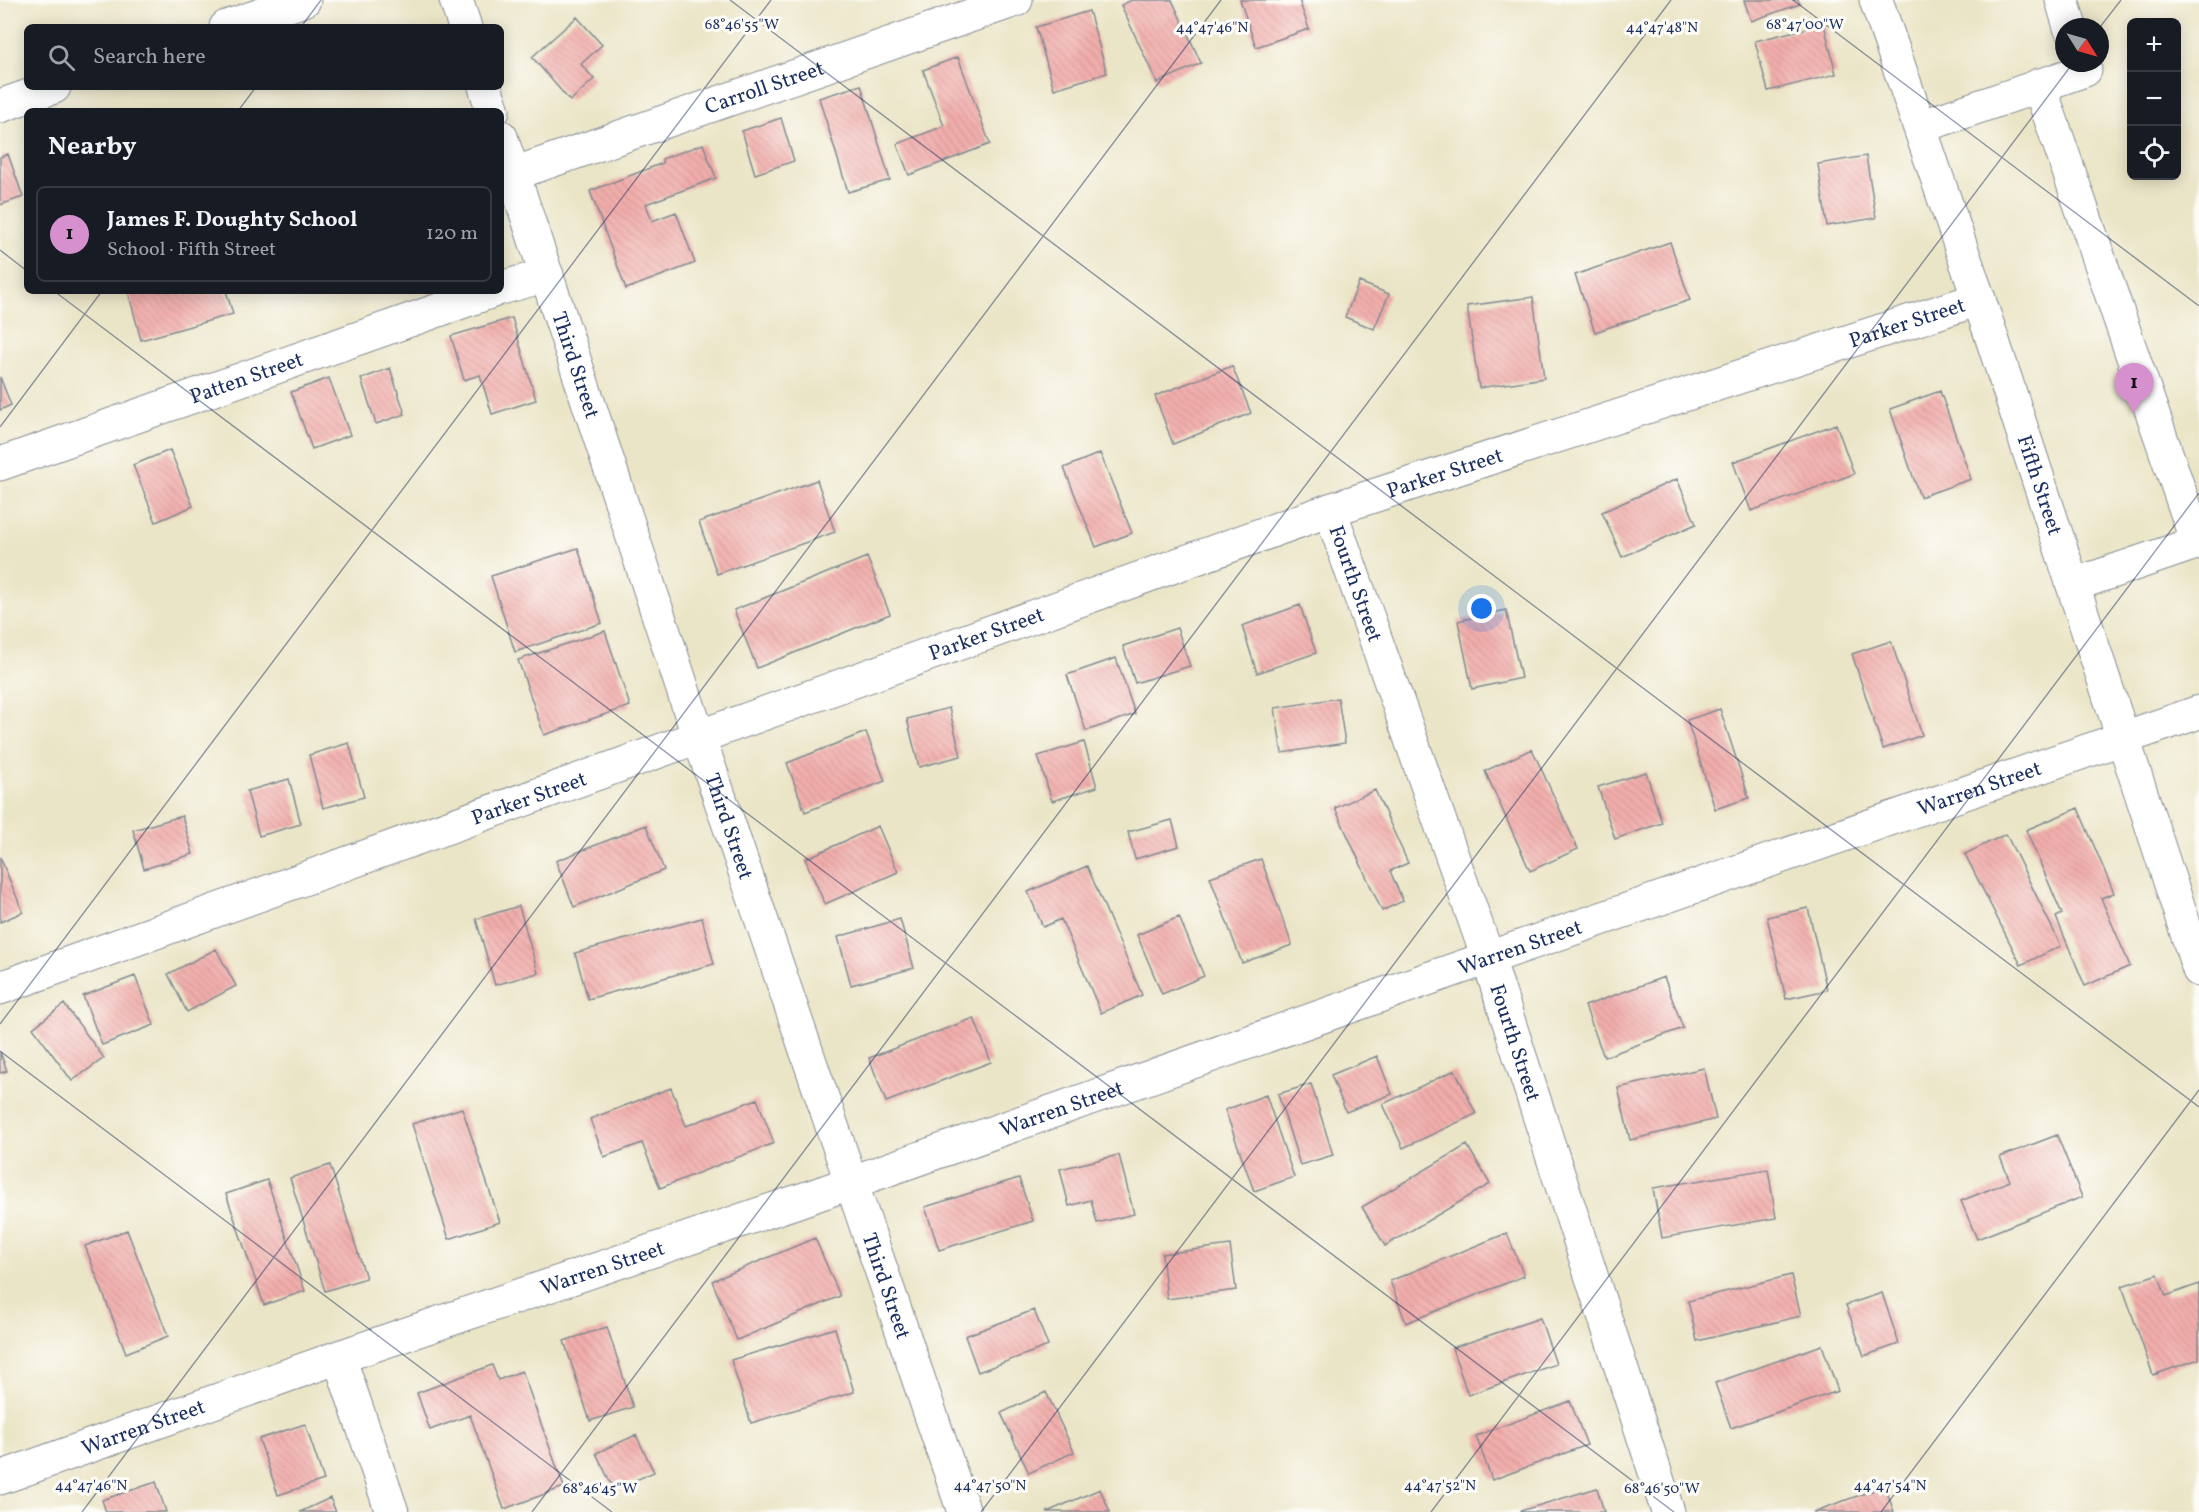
<!DOCTYPE html>
<meta charset="utf-8">
<style>
:root{--surface:#171b24;--page:#242831;--text:#f1f3f6;--muted:#9ea1a6;--line:#363941;--accent:#d690ce}
body{margin:0;font-family:Vollkorn,serif;background:var(--page);color:var(--text)}
.controls{position:absolute;right:18px;top:18px;display:grid;overflow:hidden;border-radius:9px;box-shadow:0 3px 15px #0003}
.controls button{width:54px;height:54px;display:grid;place-items:center;padding:0;border:0;border-bottom:2px solid var(--line);background:var(--surface);color:var(--text);font:30px sans-serif}
.compass{position:absolute;left:2055px;top:18px;width:54px;height:54px;border-radius:50%;background:var(--surface);box-shadow:0 3px 15px #0003;rotate:127deg}
.you{position:absolute;left:1482px;top:609px;width:21px;height:21px;margin:-15px;border:4px solid #fff;border-radius:50%;background:#1a73e8;box-shadow:0 0 0 9px #1a73e833}
.badge{display:grid;place-items:center;width:39px;height:39px;border-radius:50%;background:var(--accent);color:#111;font-size:20px;font-weight:700}
.pin{position:absolute;translate:-50% -50px;filter:drop-shadow(0 2px 3px #0008)}
.pin::after{content:'';position:absolute;top:32px;width:21px;height:18px;background:inherit;clip-path:polygon(0 0,100% 0,50% 100%)}
.list{margin:0;padding:0;list-style:none}
h2{display:flex;justify-content:space-between;align-items:center;height:78px;margin:0;padding:0 24px;font-size:26px}
h2 small{font-size:20px;font-weight:400;color:var(--muted)}
.list li{display:grid;grid-template-columns:39px 1fr auto;gap:18px;align-items:center;box-sizing:border-box;height:96px;margin:0 12px 12px;padding:0 12px;border:2px solid var(--line);border-radius:9px}
.list b{display:block;font-size:22px;white-space:nowrap}
.list p{margin:0;font-size:20px;white-space:nowrap;color:var(--muted)}
.list em{font-size:20px;font-style:normal;color:var(--muted)}
.icon{flex:none;width:33px;height:33px;fill:none;stroke:currentColor;stroke-width:2;stroke-linecap:round;stroke-linejoin:round}
.map{position:relative;flex:none;width:2199px;height:1512px;overflow:hidden}
.search{position:absolute;background:var(--surface);box-shadow:0 3px 15px #0003;left:24px;top:24px;width:480px;height:66px;display:flex;align-items:center;gap:15px;box-sizing:border-box;padding:0 21px;border-radius:9px;color:var(--muted);font-size:22px}
.panel{position:absolute;background:var(--surface);box-shadow:0 3px 15px #0003;left:24px;top:108px;width:480px;height:186px;border-radius:9px}
.map>svg:first-child{display:block}
.building{fill:url(#building-back-hatch)}
.lines{fill:none;stroke-linecap:round;stroke-linejoin:round}
.minor-casing{stroke:#838a92;stroke-width:35}
.minor{stroke:#fff;stroke-width:33}
.ticks{fill:none;stroke:#1b2f5e;stroke-width:1.5;stroke-opacity:0.45}
.labels{text-anchor:middle;stroke-width:6;stroke-linejoin:round;paint-order:stroke}
.street-label{font-size:21px;fill:#1b2f5e;stroke:#fdfcf7}
.ticks-label{font-size:15px;text-anchor:middle;fill:#1b2f5e;stroke:#fdfcf7;stroke-width:6;stroke-linejoin:round;paint-order:stroke}
</style>
<div class="map">
<svg width="2199" height="1512" viewBox="0 0 2199 1512">
<defs>
<pattern id="building-back-hatch" width="6" height="6" patternUnits="userSpaceOnUse" patternTransform="scale(1.5)"><rect width="6" height="6" fill="#f2aeab"/><path d="M-1 5l2 2M0 0l6 6M5-1l2 2" fill="none" stroke="#cf9696"/></pattern>
</defs>
<rect width="100%" height="100%" fill="#fdfcf7"/>
<filter id="ink" filterUnits="userSpaceOnUse"><feTurbulence type="fractalNoise" baseFrequency=".0167" numOctaves="2"/><feDisplacementMap in="SourceGraphic" scale="12" xChannelSelector="R" yChannelSelector="G"/><feConvolveMatrix kernelMatrix="1 2 1 2 8 2 1 2 1" color-interpolation-filters="sRGB"/></filter>
<filter id="wash" filterUnits="userSpaceOnUse"><feTurbulence type="fractalNoise" baseFrequency=".008" numOctaves="4" result="noise"/><feDisplacementMap in="SourceGraphic" scale="24" xChannelSelector="R" yChannelSelector="G"/><feGaussianBlur stdDeviation="1.35" result="paint"/><feColorMatrix in="noise" values="0 0 0 0 0 0 0 0 0 0 0 0 0 0 0 0 0 1.4 0 .05"/><feComposite in="paint" operator="in"/></filter>
<g filter="url(#wash)">
<rect width="100%" height="100%" fill="#ebe5c7"/>
<g id="blocks">
<path class="building" d="M1132,0H1172L1201,63L1157,83L1121,5Z
M1240,0H1299L1309,29L1256,47Z
M1744,0H1798L1800,4L1751,21Z
M1089,11L1107,73L1054,89L1036,27Z
M577,17L602,45L581,64L594,79L570,101L532,57Z
M1824,24L1836,74L1768,91L1755,41Z
M958,57L990,144L909,175L897,144L944,126L923,70Z
M861,85L890,180L848,192L819,98Z
M781,118L794,161L755,174L742,131Z
M703,144L716,178L646,204L652,221L676,212L695,263L626,289L590,191L663,163L662,159Z
M8,154L23,197L0,205V157Z
M1866,156L1876,218L1827,226L1818,164Z
M1670,242L1690,300L1595,332L1575,275Z
M1359,282L1389,294L1374,329L1345,317Z
M128,291H226L233,314L141,340Z
M1533,297L1544,378L1479,388L1467,306Z
M512,318L536,400L492,414L480,375L464,380L451,336Z
M1232,366L1251,413L1173,444L1155,396Z
M390,368L405,414L376,424L361,379Z
M0,377L11,405L0,410Z
M329,378L350,435L312,449L291,392Z
M1940,391L1971,479L1920,497L1890,409Z
M1836,424L1854,474L1751,511L1733,462Z
M170,450L193,506L156,522L133,465Z
M1100,453L1132,533L1096,547L1064,468Z
M1677,479L1696,524L1622,557L1602,512Z
M817,480L835,532L717,574L699,522Z
M578,548L602,623L515,652L491,576Z
M867,557L890,614L757,668L734,610Z
M1300,605L1316,653L1257,673L1242,626Z
M1506,610L1521,678L1472,689L1458,621Z
M1177,628L1190,666L1135,683L1123,646Z
M605,631L630,706L544,735L518,660Z
M1891,641L1922,735L1883,749L1852,654Z
M1116,658L1135,714L1086,731L1067,675Z
M1338,698L1345,743L1282,753L1275,708Z
M949,708L961,756L919,767L907,719Z
M1720,709L1749,798L1715,809L1687,720Z
M866,732L885,781L805,812L787,763Z
M1084,742L1097,787L1052,801L1038,756Z
M349,743L364,797L323,808L309,755Z
M1532,749L1578,849L1530,871L1485,771Z
M1646,772L1662,823L1615,839L1598,787Z
M289,779L301,824L259,836L247,791Z
M1375,790L1408,863L1390,871L1403,901L1382,911L1335,808Z
M2078,808L2114,893L2101,898L2130,966L2085,986L2056,917L2062,914L2026,830Z
M182,816L193,854L144,869L133,830Z
M1172,820L1179,846L1135,859L1128,832Z
M646,825L664,870L574,907L556,861Z
M878,826L898,872L825,904L805,859Z
M2006,834L2061,946L2021,965L1965,854Z
M0,857L23,912L0,922Z
M1261,859L1292,945L1242,963L1210,877Z
M1087,866L1142,995L1101,1013L1061,919L1043,927L1028,892Z
M519,906L538,973L495,985L476,919Z
M1808,908L1827,990L1786,999L1767,917Z
M1179,917L1204,976L1162,994L1137,935Z
M702,918L714,964L588,999L575,953Z
M900,919L914,968L851,985L838,937Z
M216,949L236,986L187,1012L168,974Z
M135,976L154,1025L102,1045L83,996Z
M1664,977L1683,1028L1604,1057L1585,1006Z
M64,1004L104,1058L72,1081L33,1028Z
M974,1018L991,1062L886,1102L869,1058Z
M0,1052L7,1071L0,1073Z
M1377,1056L1392,1094L1346,1112L1331,1075Z
M1704,1068L1716,1119L1630,1140L1618,1088Z
M1455,1070L1476,1114L1403,1148L1383,1104Z
M1311,1084L1333,1155L1300,1165L1278,1094Z
M671,1088L686,1126L757,1099L774,1143L660,1188L642,1143L604,1157L590,1119Z
M1266,1095L1294,1177L1254,1191L1225,1110Z
M462,1108L500,1222L449,1239L412,1124Z
M2057,1135L2082,1197L1977,1239L1961,1201L2010,1181L2000,1157Z
M1467,1145L1490,1184L1385,1246L1362,1207Z
M1119,1155L1134,1214L1097,1223L1091,1200L1069,1206L1060,1169Z
M330,1165L366,1278L325,1291L290,1178Z
M1768,1169L1776,1218L1662,1238L1653,1188Z
M1019,1178L1033,1221L939,1250L925,1207Z
M267,1180L305,1291L264,1305L226,1194Z
M127,1230L168,1336L126,1353L85,1246Z
M1507,1233L1524,1276L1406,1323L1390,1281Z
M815,1238L840,1296L737,1340L712,1281Z
M1230,1245L1236,1290L1167,1299L1162,1254Z
M2158,1274L2166,1296L2199,1284V1359L2153,1375L2122,1286Z
M1791,1275L1801,1316L1697,1341L1688,1301Z
M1882,1293L1899,1344L1864,1356L1846,1305Z
M1034,1310L1048,1346L978,1372L965,1336Z
M1540,1318L1556,1364L1468,1395L1452,1348Z
M607,1327L633,1407L590,1421L564,1341Z
M835,1328L854,1392L751,1423L731,1360Z
M1822,1345L1838,1391L1731,1428L1715,1383Z
M492,1365L498,1380L522,1371L564,1487L504,1509L470,1415L430,1430L417,1393Z
M1046,1392L1074,1452L1029,1473L1001,1413Z
M1570,1401L1587,1445L1492,1480L1476,1436Z
M305,1424L324,1480L278,1495L259,1439Z
M636,1435L654,1472L614,1490L596,1453Z
M156,1482L166,1512H106L102,1500Z
M1885,1486L1894,1512H1813Z
M1597,1488L1604,1512H1520V1511Z
M1100,1489L1110,1512H1047Z
M330,1498L336,1512H300Z"/>
</g>
</g>
<g filter="url(#ink)">
<use href="#blocks" fill-opacity="0" stroke="#838a92" stroke-width="1.5"/>
<g class="lines">
<g class="minor-casing">
<g id="minor">
<path d="M456,0L465,27"/>
<path id="s1" d="M1876,0L1989,329L2199,970"/>
<path d="M2062,0L2070,27"/>
<path d="M226,27L304,0"/>
<path d="M2039,85L2197,542"/>
<path d="M485,87L493,111"/>
<path d="M0,106L54,87"/>
<path d="M1920,127L2085,70L2082,63"/>
<path id="s2" d="M501,137L688,705L964,1512"/>
<path id="s3" d="M513,174L1016,0"/>
<path d="M501,288L547,275"/>
<path id="s4" d="M0,464L493,291"/>
<path id="s5" d="M1330,510L1488,958L1668,1512"/>
<path d="M2073,585L2199,542"/>
<path id="s6" d="M0,988L1330,510L1979,299"/>
<path d="M339,1357L392,1512"/>
<path id="s7" d="M0,1478L339,1357L810,1197L1436,976L2199,712"/>
</g>
</g>
<use href="#minor" class="minor"/>
</g>
</g>
<path class="ticks" d="M730,0L2199,1107M1793,0L2199,306M301,27L321,0M2100,27L2121,0M238,111L256,87M0,250L27,271M54,291L1674,1512M0,427L102,291M0,1024L771,0M0,1051L612,1512M82,1512L1221,0M532,1512L1671,0M981,1512L2073,63M1431,1512L2199,493M1881,1512L2199,1090"/>
<g class="labels">
<g class="street-label">
<text dy="7" stroke="none"><textPath href="#s3" startOffset="266">Carroll Street</textPath></text>
<text dy="7" stroke="none"><textPath href="#s6" startOffset="2020">Parker Street</textPath></text>
<text dy="7" stroke="none"><textPath href="#s2" startOffset="240">Third Street</textPath></text>
<text dy="7" stroke="none"><textPath href="#s4" startOffset="261">Patten Street</textPath></text>
<text dy="7" stroke="none"><textPath href="#s6" startOffset="1534">Parker Street</textPath></text>
<text dy="7" stroke="none"><textPath href="#s1" startOffset="512">Fifth Street</textPath></text>
<text dy="7" stroke="none"><textPath href="#s5" startOffset="78">Fourth Street</textPath></text>
<text dy="7" stroke="none"><textPath href="#s6" startOffset="1048">Parker Street</textPath></text>
<text dy="7" stroke="none"><textPath href="#s7" startOffset="2096">Warren Street</textPath></text>
<text dy="7" stroke="none"><textPath href="#s6" startOffset="562">Parker Street</textPath></text>
<text dy="7" stroke="none"><textPath href="#s2" startOffset="726">Third Street</textPath></text>
<text dy="7" stroke="none"><textPath href="#s7" startOffset="1610">Warren Street</textPath></text>
<text dy="7" stroke="none"><textPath href="#s5" startOffset="564">Fourth Street</textPath></text>
<text dy="7" stroke="none"><textPath href="#s7" startOffset="1124">Warren Street</textPath></text>
<text dy="7" stroke="none"><textPath href="#s7" startOffset="638">Warren Street</textPath></text>
<text dy="7" stroke="none"><textPath href="#s2" startOffset="1212">Third Street</textPath></text>
<text dy="7" stroke="none"><textPath href="#s7" startOffset="152">Warren Street</textPath></text>
</g>
</g>
<g class="ticks-label">
<text x="742" y="29">68°46'55"W</text>
<text x="1805" y="29">68°47'00"W</text>
<text x="1212" y="32">44°47'46"N</text>
<text x="1662" y="32">44°47'48"N</text>
<text x="91" y="1490">44°47'46"N</text>
<text x="990" y="1490">44°47'50"N</text>
<text x="1440" y="1490">44°47'52"N</text>
<text x="1890" y="1490">44°47'54"N</text>
<text x="600" y="1493">68°46'45"W</text>
<text x="1662" y="1493">68°46'50"W</text>
</g>
</svg>
<div class="controls">
<button>+</button>
<button>−</button>
<button><svg class="icon" aria-label="locate" viewBox="0 0 24 24"><circle cx="12" cy="12" r="6"/><path d="M12 2v4M12 18v4M2 12h4M18 12h4"/></svg></button>
</div>
<svg class="compass" viewBox="-18 -18 36 36"><path d="M0-13l5 13h-10z" fill="#e53935"/><path d="M0 13l5-13h-10z" fill="#9ea1a6"/></svg>
<div class="you"></div>
<div class="pin badge" style="left:2134px;top:413px">1</div>
<div class="search"><svg class="icon" aria-label="search" viewBox="0 0 24 24"><circle cx="10" cy="10" r="6"/><path d="M15 15l6 6"/></svg>Search here</div>
<section class="panel">
<h2>Nearby<small></small></h2>
<ul class="list">
<li><span class="badge">1</span><div><b>James F. Doughty School</b><p>School · Fifth Street</p></div><em>120 m</em></li>
</ul>
</section>
</div>
